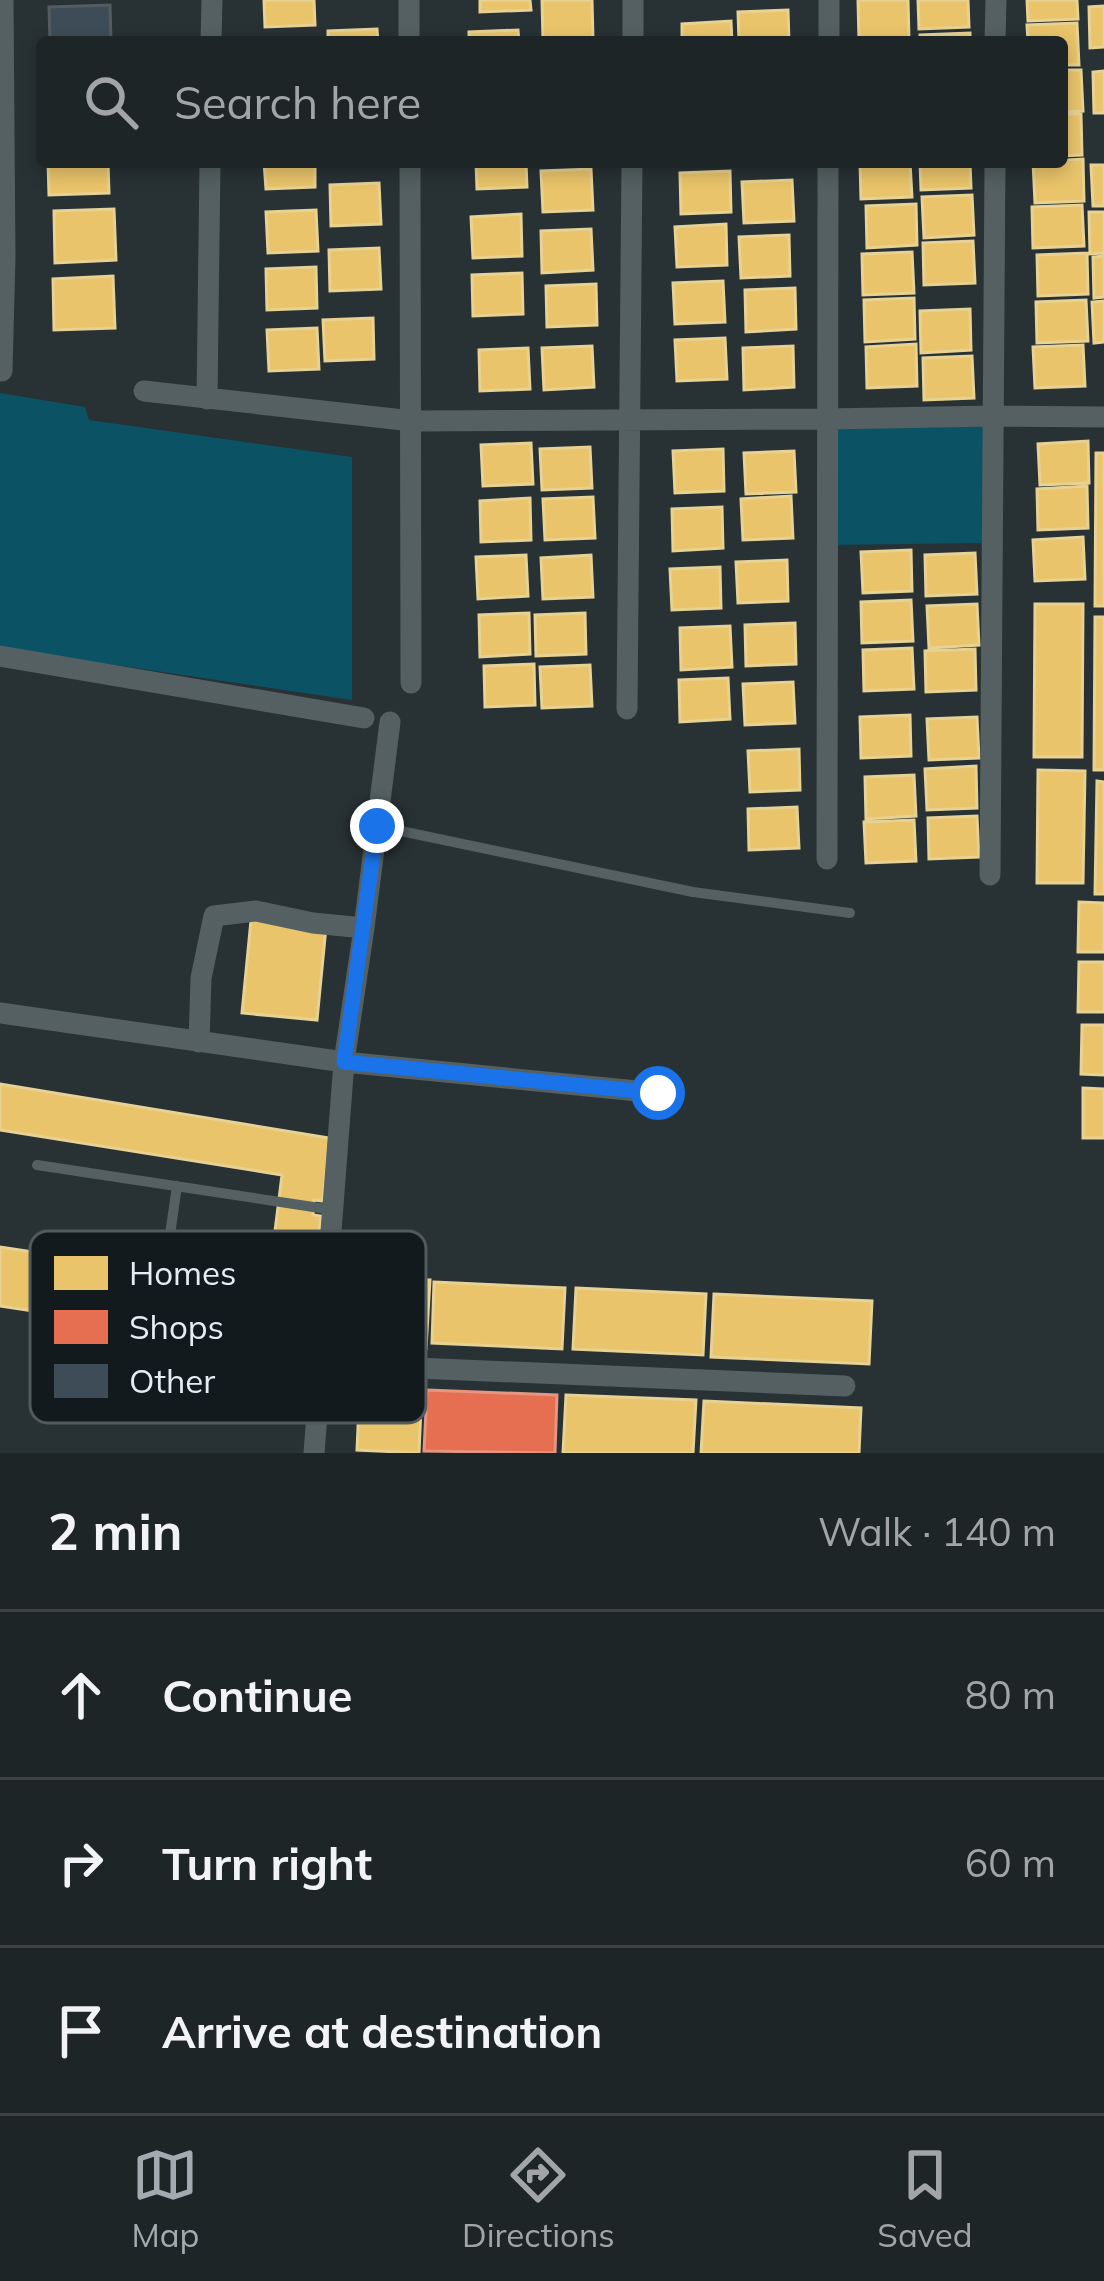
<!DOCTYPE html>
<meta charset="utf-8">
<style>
:root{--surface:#1e2527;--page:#262d2f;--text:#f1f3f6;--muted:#a1a5a7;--line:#3c4244;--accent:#a2acb0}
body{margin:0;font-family:Mulish,sans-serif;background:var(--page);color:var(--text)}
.stop{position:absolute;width:36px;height:36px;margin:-27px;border:9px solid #1a73e8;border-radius:50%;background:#fff}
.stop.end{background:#1a73e8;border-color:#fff;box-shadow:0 3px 12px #0008}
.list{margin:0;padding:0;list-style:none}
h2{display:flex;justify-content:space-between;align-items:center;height:156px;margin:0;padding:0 48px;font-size:51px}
h2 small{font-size:39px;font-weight:400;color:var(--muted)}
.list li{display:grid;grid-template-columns:78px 1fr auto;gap:36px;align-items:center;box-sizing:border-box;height:168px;padding:0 48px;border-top:3px solid var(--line)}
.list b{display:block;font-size:45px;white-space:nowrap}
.list em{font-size:39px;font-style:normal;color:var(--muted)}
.icon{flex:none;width:66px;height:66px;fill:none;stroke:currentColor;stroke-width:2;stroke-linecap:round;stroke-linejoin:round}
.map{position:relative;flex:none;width:1104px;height:1453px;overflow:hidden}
.search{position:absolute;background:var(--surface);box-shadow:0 6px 18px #0003;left:36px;right:36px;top:36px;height:132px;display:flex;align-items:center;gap:30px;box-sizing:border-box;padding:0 42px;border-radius:12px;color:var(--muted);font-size:45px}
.sheet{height:660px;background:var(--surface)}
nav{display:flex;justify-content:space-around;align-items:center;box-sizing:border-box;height:168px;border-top:3px solid var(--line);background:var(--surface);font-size:33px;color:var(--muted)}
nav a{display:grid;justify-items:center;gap:6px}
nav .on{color:var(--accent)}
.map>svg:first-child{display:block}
.green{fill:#0b5264}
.homes{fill:#e9c46a;stroke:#e7d193;stroke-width:3}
.shops{fill:#e76f51;stroke:#e69581;stroke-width:3}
.building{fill:#3d4c56;stroke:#555c5f;stroke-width:3}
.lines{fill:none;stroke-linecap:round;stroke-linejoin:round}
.lane{stroke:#546061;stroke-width:10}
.street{stroke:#546061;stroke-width:21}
.route{stroke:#1a73e8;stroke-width:15}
.key{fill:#121a1d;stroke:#515a5d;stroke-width:3}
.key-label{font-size:33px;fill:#e3eef2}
</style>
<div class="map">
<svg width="1104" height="1453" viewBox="0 0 1104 1453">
<rect width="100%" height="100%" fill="#283134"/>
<path class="green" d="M0,393L85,407L89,420L352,457V700L0,648Z
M993,416L992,543L828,545V419Z"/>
<path class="homes" d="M264,0H314L315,25L265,27Z
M480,0H530L531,10L480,12Z
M542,0H592L593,39L543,41Z
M858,0H908L909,39L859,41Z
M918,0H968L969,27L919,29Z
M1027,0H1077L1078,19L1028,21Z
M1104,6V47L1090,48L1089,7Z
M788,10L789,42H739L738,12Z
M731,21L732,42H682V24Z
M1077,23L1079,65H1062V42H1028L1027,25Z
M377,29L378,42H328V31Z
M518,30L519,42H469V32Z
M970,33V42H920V35Z
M1062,70H1081L1083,111L1062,112Z
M1104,71V113H1094L1093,72Z
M1062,114H1081L1082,155L1062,156Z
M1083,159L1084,201L1035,203L1033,162Z
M48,162H108L109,193L49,195Z
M264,162H315V187L266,189Z
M476,162H526L527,187L477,189Z
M860,162H910L912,197L861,199Z
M920,162H970L971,188L921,190Z
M1091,165H1104V206H1093Z
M591,169L593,210L543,212L541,171Z
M730,171L731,212L681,214L680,173Z
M792,180L794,221L744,223L742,182Z
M379,183L381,224L331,226L330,185Z
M972,195L974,235L924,238L922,197Z
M916,204L917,245L867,248L866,206Z
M1082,205L1084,246L1033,248L1032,207Z
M114,209L116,260L55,263L54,211Z
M316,210L318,251L268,253L266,212Z
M1089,212H1104V253L1090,254Z
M521,214L522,256L473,258L471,217Z
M726,224L727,265L677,267L675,227Z
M591,229L593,270L542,273L541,231Z
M789,235L790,276L741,278L739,237Z
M973,241L975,283L924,285L923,243Z
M379,248L381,289L330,291L329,250Z
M912,252L914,293L863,295L862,254Z
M1087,253L1088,294L1038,296L1037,255Z
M1104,256V297L1094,298L1093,257Z
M316,267L317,308L267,310L266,269Z
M522,273L523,314L473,316L472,275Z
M113,276L115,328L54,330L53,279Z
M723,281L725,322L675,324L673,283Z
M596,284L597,325L547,327L546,286Z
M795,288L796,329L746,332L745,290Z
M914,298L915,339L865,342L864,300Z
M1086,300L1088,341L1037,343L1036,302Z
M1104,301V342L1094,343L1092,302Z
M970,309L971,350L921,353L920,311Z
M373,318L374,359L325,361L323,320Z
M317,328L319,369L269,371L267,330Z
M725,338L727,379L677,381L675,340Z
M916,344L917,386L867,388L866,347Z
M1083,345L1085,386L1035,388L1033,347Z
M592,346L594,387L544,390L542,348Z
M793,346L794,387L744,390L743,348Z
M528,348L530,389L480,391L479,350Z
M972,356L974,398L924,400L923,358Z
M1088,441L1089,483L1040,485L1038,444Z
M531,443L533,484L483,486L481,445Z
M590,447L592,488L542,490L540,449Z
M723,449L724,491L675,493L673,451Z
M794,451L796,492L746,494L744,453Z
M1096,453H1104V606H1095Z
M1087,486L1088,528L1038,530L1037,489Z
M791,496L793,538L743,540L741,499Z
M593,497L595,538L545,540L543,499Z
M530,498L531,540L481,542L480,501Z
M722,507L723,548L673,551L672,509Z
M1083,537L1085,579L1035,581L1033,540Z
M911,550L912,591L863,593L861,552Z
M975,553L977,594L926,596L925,555Z
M526,555L528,596L478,599L476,557Z
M591,555L593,597L543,599L541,558Z
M787,560L788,601L738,603L736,562Z
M720,567L721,608L672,610L670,569Z
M911,600L913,641L862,643L861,602Z
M977,604L979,645L929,648L927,606Z
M1035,604H1083L1082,757H1034Z
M529,613L530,654L480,657L479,615Z
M585,613L586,654L536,656L535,615Z
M1095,617H1104V770H1094Z
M795,623L796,664L746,666L745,625Z
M730,626L732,667L681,670L680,628Z
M912,648L914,689L864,691L863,650Z
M975,649L976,690L926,692L925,651Z
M534,664L535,705L485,707L484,666Z
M590,665L592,706L542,708L540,667Z
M728,678L730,719L680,722L679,680Z
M793,682L795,723L745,725L743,684Z
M910,715L911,756L861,758L860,717Z
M977,717L979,758L929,760L927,719Z
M799,749L800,790L750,792L748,751Z
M976,766L977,808L927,810L925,769Z
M1038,770L1085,771L1083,883H1037Z
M914,775L916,816L866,819L865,777Z
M1097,781L1104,782V894H1095Z
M797,807L799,848L749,850L748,809Z
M977,816L979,857L929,859L928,818Z
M914,820L916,861L866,863L864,822Z
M1079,902L1104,903V952H1078Z
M251,920L326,927L317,1020L242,1013Z
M1079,962H1104V1012H1078Z
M1082,1025H1104V1075L1081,1074Z
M0,1084L329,1138L323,1201L314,1200L313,1215L321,1216L304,1352L0,1306V1247L268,1287L282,1175L0,1130Z
M1083,1088L1104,1089V1138H1083Z
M368,1278L430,1280L426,1349L365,1346Z
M434,1282L565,1288L562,1349L432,1343Z
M576,1288L706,1294L703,1355L573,1349Z
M714,1294L872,1301L869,1364L711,1357Z
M360,1381L422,1384L419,1453L357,1450Z
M566,1395L696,1400L693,1453H563Z
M704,1401L861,1408L859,1453H701Z"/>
<path class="shops" d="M427,1390L557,1395L555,1453L424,1451Z"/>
<path class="building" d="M110,5L111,42H50L49,7Z"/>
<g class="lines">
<path class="lane" d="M377,826L693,892L850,913
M37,1165L333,1210
M166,1262L177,1186"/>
<path class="street" d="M409,0V42
M211,42L212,0
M633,42V0
M829,42V0
M995,42L996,0
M410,162L411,683
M2,371L5,258L3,0
M144,391L412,421L828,419L993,416L1104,417
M207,399L210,162
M0,656L364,718
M627,709L632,162
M827,859L828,162
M990,875L995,162
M364,928L390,722
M0,1013L344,1062L658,1093
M199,1042L201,978L214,916L256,911L313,923L364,928L344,1062L314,1453
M322,1364L845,1386"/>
</g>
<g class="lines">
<path class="route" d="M377,826L344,1062L658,1093"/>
</g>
<rect x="30" y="1231" width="396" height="192" rx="18" class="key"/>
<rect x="54" y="1256" width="54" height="34" fill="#e9c46a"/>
<rect x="54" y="1310" width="54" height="34" fill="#e76f51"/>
<rect x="54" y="1364" width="54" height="34" fill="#3d4c56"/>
<g class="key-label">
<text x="129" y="1285">Homes</text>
<text x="129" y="1339">Shops</text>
<text x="129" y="1393">Other</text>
</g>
</svg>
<div class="stop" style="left:658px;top:1093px"></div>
<div class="stop end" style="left:377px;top:826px"></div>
<div class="search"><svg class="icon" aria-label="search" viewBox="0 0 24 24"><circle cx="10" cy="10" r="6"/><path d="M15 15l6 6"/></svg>Search here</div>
</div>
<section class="sheet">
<h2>2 min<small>Walk · 140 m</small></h2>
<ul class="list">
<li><svg class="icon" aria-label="ahead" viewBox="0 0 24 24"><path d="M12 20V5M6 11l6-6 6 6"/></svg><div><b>Continue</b></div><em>80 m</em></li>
<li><svg class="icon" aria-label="right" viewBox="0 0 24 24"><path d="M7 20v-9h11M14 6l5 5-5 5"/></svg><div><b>Turn right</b></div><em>60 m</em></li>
<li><svg class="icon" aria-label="arrive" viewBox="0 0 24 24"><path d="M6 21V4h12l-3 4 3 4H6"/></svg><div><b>Arrive at destination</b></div></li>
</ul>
</section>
<nav>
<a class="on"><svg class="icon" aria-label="map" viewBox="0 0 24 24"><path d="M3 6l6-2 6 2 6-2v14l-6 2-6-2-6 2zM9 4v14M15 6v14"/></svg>Map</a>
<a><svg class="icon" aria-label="directions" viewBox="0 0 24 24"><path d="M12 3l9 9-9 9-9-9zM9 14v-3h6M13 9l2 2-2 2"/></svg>Directions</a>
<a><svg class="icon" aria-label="saved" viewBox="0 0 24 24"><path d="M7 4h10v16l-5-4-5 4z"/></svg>Saved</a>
</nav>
